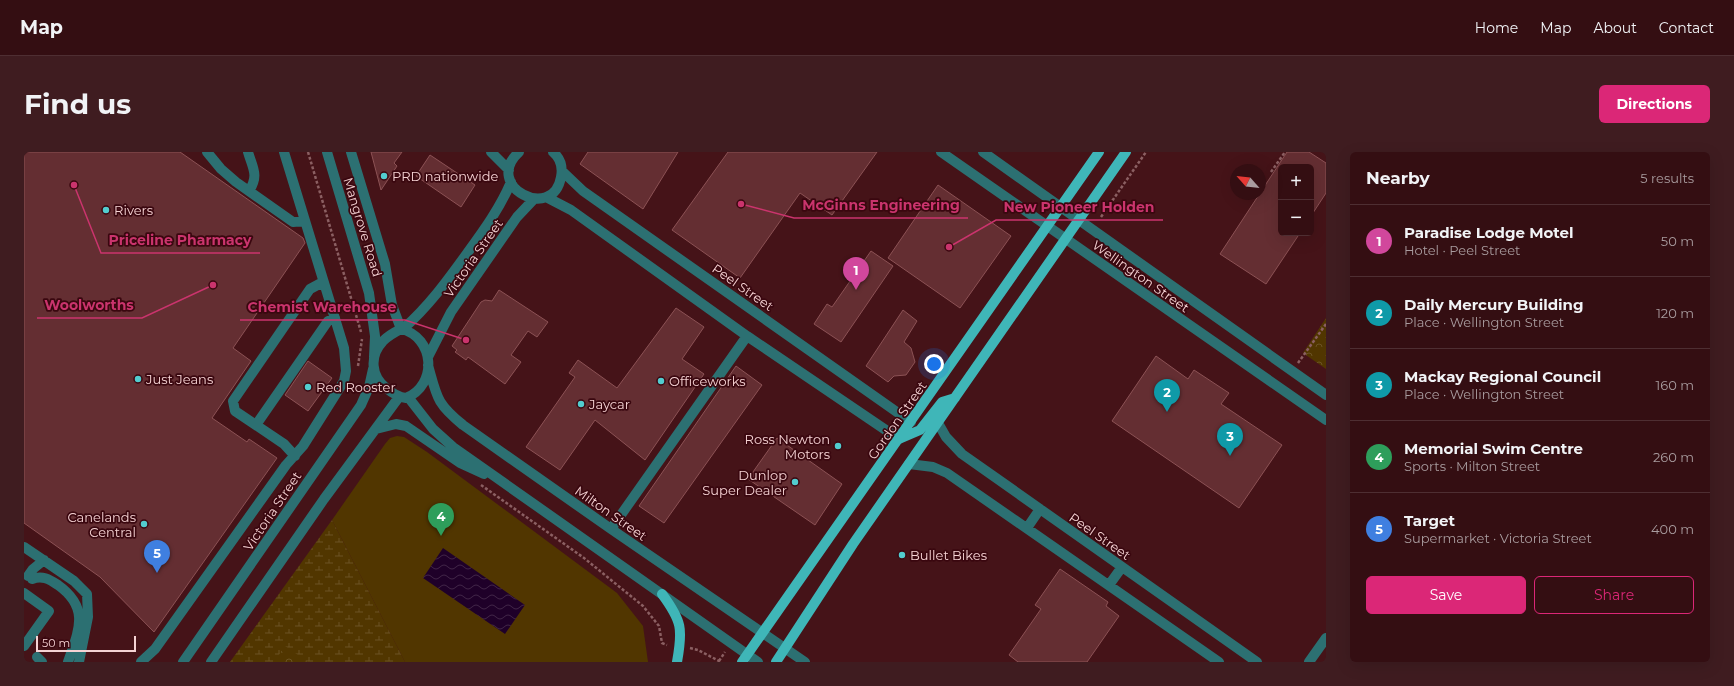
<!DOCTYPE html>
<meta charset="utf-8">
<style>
:root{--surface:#340e12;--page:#3f1c20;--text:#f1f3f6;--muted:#a99c9f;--line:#4e2e32;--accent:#db2777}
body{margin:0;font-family:Montserrat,sans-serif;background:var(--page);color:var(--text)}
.controls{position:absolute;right:12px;top:12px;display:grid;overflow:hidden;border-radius:6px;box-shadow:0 4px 16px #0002}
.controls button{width:36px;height:36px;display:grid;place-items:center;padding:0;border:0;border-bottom:1px solid var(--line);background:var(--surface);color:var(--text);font:20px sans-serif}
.compass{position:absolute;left:1206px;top:12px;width:36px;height:36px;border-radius:50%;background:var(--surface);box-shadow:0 4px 16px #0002;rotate:297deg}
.scale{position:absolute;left:12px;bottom:10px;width:100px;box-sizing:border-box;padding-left:4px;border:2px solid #f6d3d4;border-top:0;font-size:11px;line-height:14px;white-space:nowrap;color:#f6d3d4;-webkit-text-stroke:3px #3a070f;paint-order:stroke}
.you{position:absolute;left:910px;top:212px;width:14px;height:14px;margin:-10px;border:3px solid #fff;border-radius:50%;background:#1a73e8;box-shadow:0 0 0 6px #1a73e833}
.badge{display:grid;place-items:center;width:26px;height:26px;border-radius:50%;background:var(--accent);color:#fff;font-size:13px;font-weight:700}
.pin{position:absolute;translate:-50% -33px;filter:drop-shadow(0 1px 2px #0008)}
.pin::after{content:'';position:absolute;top:21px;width:14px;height:12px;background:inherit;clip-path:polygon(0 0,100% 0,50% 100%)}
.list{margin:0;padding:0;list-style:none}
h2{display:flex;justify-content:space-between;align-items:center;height:52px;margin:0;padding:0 16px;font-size:17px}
h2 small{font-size:13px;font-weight:400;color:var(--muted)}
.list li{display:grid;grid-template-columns:26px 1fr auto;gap:12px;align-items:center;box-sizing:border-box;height:72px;padding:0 16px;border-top:1px solid var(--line)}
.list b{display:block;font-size:15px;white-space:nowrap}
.list p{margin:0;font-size:13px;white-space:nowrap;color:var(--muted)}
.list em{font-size:13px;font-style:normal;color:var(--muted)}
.actions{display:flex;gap:8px;padding:12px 16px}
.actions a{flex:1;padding:9px 0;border:1px solid var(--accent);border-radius:6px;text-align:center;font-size:14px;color:var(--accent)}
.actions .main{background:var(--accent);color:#fff}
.map{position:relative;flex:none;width:1302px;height:510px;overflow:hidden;border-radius:6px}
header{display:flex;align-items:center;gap:24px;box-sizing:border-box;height:56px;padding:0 20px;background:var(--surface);border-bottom:1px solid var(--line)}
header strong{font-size:19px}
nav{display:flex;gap:22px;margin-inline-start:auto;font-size:14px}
.intro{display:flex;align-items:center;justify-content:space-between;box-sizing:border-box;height:96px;padding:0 24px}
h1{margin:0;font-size:28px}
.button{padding:10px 18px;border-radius:6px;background:var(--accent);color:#fff;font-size:14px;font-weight:700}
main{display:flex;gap:24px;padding:0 24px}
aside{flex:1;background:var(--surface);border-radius:6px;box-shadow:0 4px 16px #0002}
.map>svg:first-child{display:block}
.green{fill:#513600}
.wetland{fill:url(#wetland-marsh)}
.park{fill:url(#park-crowns)}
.water{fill:url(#water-waves)}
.building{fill:#642e32;stroke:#8c5255}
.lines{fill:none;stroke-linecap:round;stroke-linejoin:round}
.path{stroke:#8b5f62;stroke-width:2.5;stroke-dasharray:3 2;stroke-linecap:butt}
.minor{stroke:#2c7072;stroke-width:10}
.major{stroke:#3fb6b8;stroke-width:10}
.poi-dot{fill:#52cdcf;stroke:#3a070f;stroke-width:1.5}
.labels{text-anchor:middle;stroke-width:3.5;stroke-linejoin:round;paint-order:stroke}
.poi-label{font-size:13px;fill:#f6d3d4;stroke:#3a070f;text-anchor:start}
.street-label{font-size:13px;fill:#f6d3d4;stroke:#3a070f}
.leader{fill:none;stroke:#ca346d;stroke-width:1.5}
.callout-dot{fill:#ca346d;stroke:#3a070f;stroke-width:1.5}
.callout-label{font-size:14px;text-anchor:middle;font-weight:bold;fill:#ca346d;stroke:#3a070f;stroke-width:3.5;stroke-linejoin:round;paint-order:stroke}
</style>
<header>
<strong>Map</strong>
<nav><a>Home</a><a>Map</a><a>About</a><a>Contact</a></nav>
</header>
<div class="intro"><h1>Find us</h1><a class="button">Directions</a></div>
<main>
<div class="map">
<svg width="1302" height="510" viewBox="0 0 1302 510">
<defs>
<pattern id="wetland-marsh" width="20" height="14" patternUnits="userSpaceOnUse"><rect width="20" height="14" fill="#513600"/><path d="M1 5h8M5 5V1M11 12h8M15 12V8" fill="none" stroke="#6b5224"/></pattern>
<pattern id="park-crowns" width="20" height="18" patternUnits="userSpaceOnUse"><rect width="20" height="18" fill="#513600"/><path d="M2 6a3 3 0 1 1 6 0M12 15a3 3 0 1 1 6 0" fill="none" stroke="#6b5224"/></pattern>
<pattern id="water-waves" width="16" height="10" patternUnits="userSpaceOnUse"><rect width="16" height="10" fill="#1f0029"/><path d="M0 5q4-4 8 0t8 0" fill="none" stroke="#402447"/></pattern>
</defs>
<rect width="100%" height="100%" fill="#451318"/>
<path class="green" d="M373,284L380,285L403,300L593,441L619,474L624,510H381L308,368L361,292L366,286Z"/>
<path class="wetland" d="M308,368L381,510H206Z"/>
<path class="park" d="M1302,166V217L1279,201Z
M261,494L284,510H250Z"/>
<path class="water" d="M419,396L501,453L481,482L399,426Z"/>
<path class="building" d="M0,0H156L279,86L281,91L209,196L227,209L188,266L223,290L225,287L253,306L130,480L76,425L0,371Z
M347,0H378L370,11L373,14L357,38Z
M564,0H654L619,57L556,12Z
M704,0H853L808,63L776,41L716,126L648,78Z
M1263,0H1285L1302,11V41L1287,64V15H1257V81H1276L1242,132L1196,102Z
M406,3L451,33L437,55L392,24Z
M914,33L987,84L936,156L864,106Z
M847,99L869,114L817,190L790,172L803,152L808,155Z
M475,138L524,170L513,185L504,179L487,203L497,210L481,232L444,205L442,208L431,200L433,198L428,194L457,150L461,148L468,149Z
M652,156L680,175L658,207L680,222L621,308L571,268L536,318L502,295L551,225L545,221L554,208L593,236Z
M879,158L893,169L880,190L887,196L891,210L882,223L870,224L864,230L842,214Z
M1132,204L1164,227L1170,218L1205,241L1197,252L1258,293L1215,356L1088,269Z
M284,209L308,226L284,259L261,243Z
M712,214L738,233L640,371L615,354Z
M753,286L818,332L791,373L724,327Z
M1036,417L1084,450L1082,454L1095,464L1063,510H994L985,503L1017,457L1011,453Z"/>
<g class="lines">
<path class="path" d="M284,0L337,180
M1247,20L1261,0
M1077,65L1122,0
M1274,211L1302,172
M334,214L338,187
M457,333L560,406L619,454L635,474L638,491L643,493
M666,496L674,498L697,510
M695,509L701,500"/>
<path class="minor" d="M183,0L197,17L212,30L269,70L281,69
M224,0C229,17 235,23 225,39
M303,0L345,141L351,184L350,205
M327,0L361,112L368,153L377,177
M467,0L485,18
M495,0C458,34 529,71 537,25C539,15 536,6 529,0
M917,0L1302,268
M959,0L1302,243
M538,19L559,39L887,270
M522,45L547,58L723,184L875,287
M377,177C411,185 414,233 382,246C374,245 368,241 362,236C347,224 345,204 359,189C364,184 371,180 377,177Z
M379,177C405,154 423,129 444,100C460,78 476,56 487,30
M404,205L427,160L493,65L510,47
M404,213C413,245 412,251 439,273L587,377L781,510
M384,245L409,277L429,295L734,510
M914,271L922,285L938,302L1233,510
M232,273L304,169L311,166
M352,277L372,272L382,274L436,311L460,322
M271,304L260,292L211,259L209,249L286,137L299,130
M885,312L909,315L923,321L1195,510
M1003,376L1016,357
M587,377L723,184
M0,395L50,429L63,442L64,465L55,510
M4,424L9,417L20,408
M8,427C18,423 25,427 34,433C66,456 55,478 44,510
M1085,433L1098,415
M0,441L25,459L0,494
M13,505L18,510
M117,510L131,497L262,313L279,294L320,229L322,219L320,196L260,0
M159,510L337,253L345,235L349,217
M187,510L300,347L375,245
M1285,510L1302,486"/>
<path class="major" d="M875,287L896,278L918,250L931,246
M638,442C658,469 659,477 653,510
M718,510L1075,0
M752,510L829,392L1102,0"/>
</g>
<g class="poi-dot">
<circle cx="360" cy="24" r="4"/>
<circle cx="82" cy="58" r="4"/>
<circle cx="114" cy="227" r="4"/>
<circle cx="637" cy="229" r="4"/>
<circle cx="284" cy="235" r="4"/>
<circle cx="557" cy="252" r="4"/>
<circle cx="814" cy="294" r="4"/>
<circle cx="771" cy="330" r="4"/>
<circle cx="120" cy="372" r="4"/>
<circle cx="878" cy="403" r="4"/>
</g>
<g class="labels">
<g class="poi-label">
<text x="368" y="29">PRD nationwide</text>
<text x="90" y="63">Rivers</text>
<text x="122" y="232">Just Jeans</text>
<text x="645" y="234">Officeworks</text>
<text x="292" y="240">Red Rooster</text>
<text x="565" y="257">Jaycar</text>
<text x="806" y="292" text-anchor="end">Ross Newton<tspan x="806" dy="15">Motors</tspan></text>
<text x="763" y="328" text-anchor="end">Dunlop<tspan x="763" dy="15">Super Dealer</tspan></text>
<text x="112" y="370" text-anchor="end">Canelands<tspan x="112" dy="15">Central</tspan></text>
<text x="886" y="408">Bullet Bikes</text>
</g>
<g class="street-label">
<text transform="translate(339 75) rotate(73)" y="5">Mangrove Road</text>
<text transform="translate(449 106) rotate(-55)" y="5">Victoria Street</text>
<text transform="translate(1117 124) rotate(35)" y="5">Wellington Street</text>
<text transform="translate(719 135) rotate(35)" y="5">Peel Street</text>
<text transform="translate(873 268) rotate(-55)" y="5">Gordon Street</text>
<text transform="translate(248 359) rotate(-56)" y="5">Victoria Street</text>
<text transform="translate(587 361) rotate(35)" y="5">Milton Street</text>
<text transform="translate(1076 384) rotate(35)" y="5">Peel Street</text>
</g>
</g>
<path class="leader" d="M717 52L770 66H944M925 95L972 68H1139M50 33L77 101H236M189 133L118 166H13M442 188L381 168H216"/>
<g class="callout-dot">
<circle cx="717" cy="52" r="4"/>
<circle cx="925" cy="95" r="4"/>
<circle cx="50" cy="33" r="4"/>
<circle cx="189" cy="133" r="4"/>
<circle cx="442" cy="188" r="4"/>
</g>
<g class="callout-label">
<text x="857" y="58">McGinns Engineering</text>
<text x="1055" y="60">New Pioneer Holden</text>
<text x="156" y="93">Priceline Pharmacy</text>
<text x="65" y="158">Woolworths</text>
<text x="298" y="160">Chemist Warehouse</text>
</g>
</svg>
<div class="controls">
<button>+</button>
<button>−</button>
</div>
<svg class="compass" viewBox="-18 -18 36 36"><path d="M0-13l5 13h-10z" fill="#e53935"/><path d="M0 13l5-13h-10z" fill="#a99c9f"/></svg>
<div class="scale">50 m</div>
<div class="you"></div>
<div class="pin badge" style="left:832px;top:138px;background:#d1479c">1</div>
<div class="pin badge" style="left:1143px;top:260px;background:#0f9aa8">2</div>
<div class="pin badge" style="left:1206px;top:304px;background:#0f9aa8">3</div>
<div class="pin badge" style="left:417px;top:384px;background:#2e9e5b">4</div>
<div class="pin badge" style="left:133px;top:421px;background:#3f7fe0">5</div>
</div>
<aside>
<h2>Nearby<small>5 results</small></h2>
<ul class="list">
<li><span class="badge" style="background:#d1479c">1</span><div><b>Paradise Lodge Motel</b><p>Hotel · Peel Street</p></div><em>50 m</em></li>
<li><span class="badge" style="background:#0f9aa8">2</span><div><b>Daily Mercury Building</b><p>Place · Wellington Street</p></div><em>120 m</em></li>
<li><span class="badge" style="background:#0f9aa8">3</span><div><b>Mackay Regional Council</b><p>Place · Wellington Street</p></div><em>160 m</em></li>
<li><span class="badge" style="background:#2e9e5b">4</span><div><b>Memorial Swim Centre</b><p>Sports · Milton Street</p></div><em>260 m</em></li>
<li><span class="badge" style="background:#3f7fe0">5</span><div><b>Target</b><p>Supermarket · Victoria Street</p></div><em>400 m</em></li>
</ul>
<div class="actions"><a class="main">Save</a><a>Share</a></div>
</aside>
</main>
